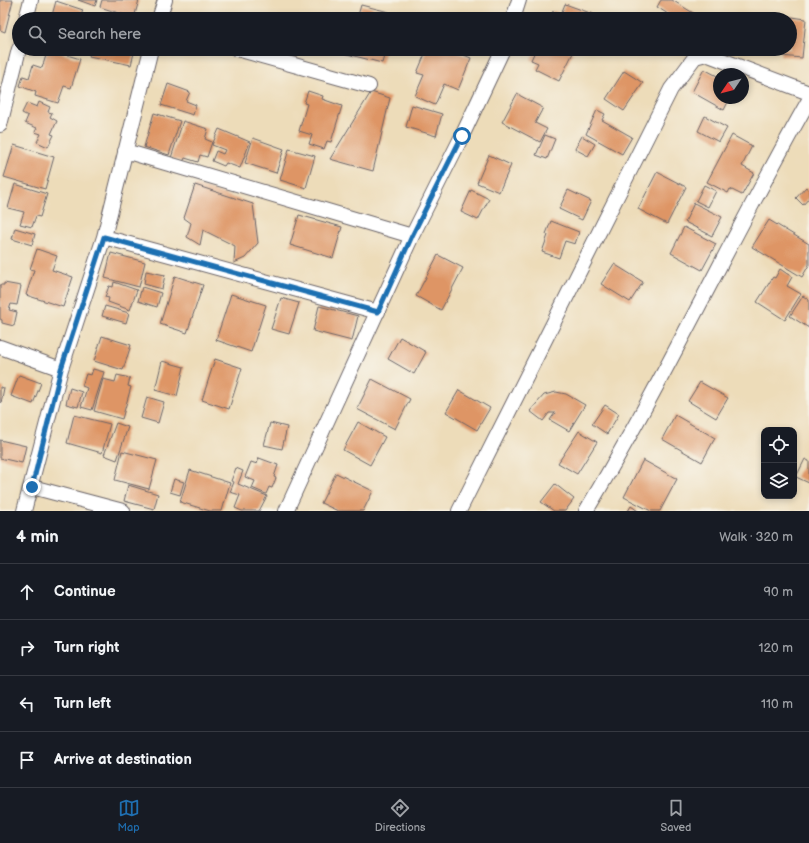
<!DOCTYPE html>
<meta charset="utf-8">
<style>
:root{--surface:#171b24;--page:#242831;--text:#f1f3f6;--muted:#9ea1a6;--line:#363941;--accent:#1f6fb2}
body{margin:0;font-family:"Balsamiq Sans",sans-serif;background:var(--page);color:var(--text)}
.controls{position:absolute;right:12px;bottom:12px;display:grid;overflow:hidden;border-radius:8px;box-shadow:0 2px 6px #0003}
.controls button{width:36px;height:36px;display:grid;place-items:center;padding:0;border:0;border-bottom:1px solid var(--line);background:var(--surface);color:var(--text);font:20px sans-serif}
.compass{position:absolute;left:713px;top:68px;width:36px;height:36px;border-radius:50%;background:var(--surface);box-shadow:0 2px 6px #0003;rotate:235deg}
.stop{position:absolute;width:12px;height:12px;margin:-9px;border:3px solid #1f6fb2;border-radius:50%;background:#fff}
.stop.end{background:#1f6fb2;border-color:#fff;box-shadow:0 1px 4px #0008}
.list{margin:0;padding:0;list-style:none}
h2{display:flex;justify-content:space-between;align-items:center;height:52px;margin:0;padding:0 16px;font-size:17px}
h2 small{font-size:13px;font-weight:400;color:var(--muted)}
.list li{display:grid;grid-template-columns:26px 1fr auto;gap:12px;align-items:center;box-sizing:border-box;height:56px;padding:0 16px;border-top:1px solid var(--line)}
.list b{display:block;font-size:15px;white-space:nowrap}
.list em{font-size:13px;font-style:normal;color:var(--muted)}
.icon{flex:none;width:22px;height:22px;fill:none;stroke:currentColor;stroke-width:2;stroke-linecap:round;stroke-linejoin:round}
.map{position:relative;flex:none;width:809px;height:511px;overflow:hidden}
.search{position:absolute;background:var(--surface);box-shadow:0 2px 6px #0003;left:12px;right:12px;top:12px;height:44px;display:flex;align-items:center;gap:10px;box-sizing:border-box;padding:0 14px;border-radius:22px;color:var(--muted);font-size:15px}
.sheet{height:276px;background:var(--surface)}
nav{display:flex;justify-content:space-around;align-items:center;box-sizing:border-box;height:56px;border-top:1px solid var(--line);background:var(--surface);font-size:11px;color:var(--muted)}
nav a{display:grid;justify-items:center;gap:2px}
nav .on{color:var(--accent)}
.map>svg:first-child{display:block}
.building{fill:#de9565}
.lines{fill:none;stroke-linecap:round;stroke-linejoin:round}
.minor-casing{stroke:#696367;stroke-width:16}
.minor{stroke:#fff;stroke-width:14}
.route{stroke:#1f6fb2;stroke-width:5}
</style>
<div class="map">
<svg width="809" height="511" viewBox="0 0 809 511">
<rect width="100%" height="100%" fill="#f7f3e8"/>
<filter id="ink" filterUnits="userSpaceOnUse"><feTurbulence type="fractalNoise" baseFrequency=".025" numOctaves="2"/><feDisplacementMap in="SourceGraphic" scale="8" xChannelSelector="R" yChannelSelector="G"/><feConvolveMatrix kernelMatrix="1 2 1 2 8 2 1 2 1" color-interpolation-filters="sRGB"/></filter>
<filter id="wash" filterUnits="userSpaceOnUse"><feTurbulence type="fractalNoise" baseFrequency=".012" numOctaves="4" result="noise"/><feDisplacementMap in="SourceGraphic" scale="16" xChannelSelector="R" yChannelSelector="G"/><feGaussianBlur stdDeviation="0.9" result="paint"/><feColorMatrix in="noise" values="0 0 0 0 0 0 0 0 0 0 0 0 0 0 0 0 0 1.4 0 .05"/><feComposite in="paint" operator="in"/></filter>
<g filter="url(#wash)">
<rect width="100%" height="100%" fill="#eddcb9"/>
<g id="blocks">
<path class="building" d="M0,0H13L5,32L0,30Z
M78,0H97L95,6Z
M102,0H139L134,18L100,7Z
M661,0H672L703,19H665L668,14L657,7Z
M56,1L83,10L80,19H51Z
M565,4L593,14L591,19H550L553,11L561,14Z
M361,5L389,12L388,19H357Z
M785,16L806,19L802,58L781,56L782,49H790V19H785Z
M48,49L80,59L71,88L64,86L58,103L35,96L36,92L20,86L23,76L29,78L33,65L42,68Z
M91,49H135L131,65L89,56Z
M340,49H386L382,63L339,52Z
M427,49H450L471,58L458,90L444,84L435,105L415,96L424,75L417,73Z
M536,49H565L573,53L559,81L535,69L538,63L531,60Z
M669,49H679L676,53Z
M704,69L719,77V98H730L724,110L692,92Z
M624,71L643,83L624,111L606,99Z
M168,84L190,92L186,101L196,105L193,115L161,105Z
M308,91L323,96L322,99L342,106L331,142L327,141L324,149L309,144L312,135L299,131L307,104L304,103Z
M371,92L390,98L373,171L330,159Z
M517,94L543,108L535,123L547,129L540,142L502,122Z
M39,102L50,107L48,112L52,113L50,117L57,121L51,134L54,135L48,147L37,142L41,134L35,132L37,128L25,123L28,116L22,113L27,103L37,107Z
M412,105L442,114L436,136L406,127Z
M597,110L605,114L602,120L632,137L622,154L586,134Z
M154,113L180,121L169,155L144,147Z
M705,116L727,128L719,142L698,131Z
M183,121L208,129L205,139L212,142L207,157L200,155L198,162L185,158L183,162L171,158Z
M219,129L250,142L240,168L226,163L224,166L212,161L216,151L223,154L225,150L212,145Z
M545,135L555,139L547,159L536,155Z
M732,135L752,146L742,166L754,173L742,195L730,189L728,193L707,182Z
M582,136L595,144L588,156L575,149Z
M253,138L284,149L276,173L245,163Z
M14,145L54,157L45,189L4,177Z
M289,149L315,156L306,188L280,180Z
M489,155L511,165L499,192L477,183Z
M657,172L686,187L667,224L638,209Z
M15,184L47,194L40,217L36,216L32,227L20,224L24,212L8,208Z
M195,185L253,204L258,243L245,258L234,263L235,246L203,230L200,245L187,237L191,223L184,218Z
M704,185L716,191L708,207L696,201Z
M806,187L809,191V198L803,205L796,198Z
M471,190L489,199L478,220L461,212Z
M568,190L591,201L582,220L559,209Z
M694,203L722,217L712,236L685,222Z
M299,215L342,227L333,258L290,245Z
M769,220L809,244V265L802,277L752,247Z
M551,221L579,232L575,244L565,241L559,258L542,252L548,235L546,234Z
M684,227L716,244L702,270L671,253Z
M15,228L35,234L32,245L12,239Z
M37,249L57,256L52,270L73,277L63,307L26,295L34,270L30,269Z
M111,253L145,262L139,287L105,278Z
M438,255L463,268L441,310L416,296Z
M614,264L643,282L630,302L601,284Z
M780,269L792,277L787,286L801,294L785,320L757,302L773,277L775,278Z
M146,271L165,275L162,289L144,284Z
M175,276L203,285L187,333L160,324Z
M114,282L137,290L130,310L108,302L109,298L105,297L109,286L113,287Z
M4,283L21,286L17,305L11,304L9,310L17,312L14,326L2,323V320L0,319V285H4Z
M142,287L161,293L157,307L138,301Z
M231,294L266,305L251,352L216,340Z
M803,296L809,300V328L790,316Z
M281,298L299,303L289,334L271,329Z
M105,306L129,313L126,323L102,316Z
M319,306L358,316L352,341L313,331Z
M102,336L131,345L123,370L94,361Z
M400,337L426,352L414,374L388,359Z
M215,359L242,368L229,409L202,400Z
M162,361L184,367L177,396L155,390Z
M93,369L104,372L92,410L81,407L87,388L82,386L86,374L91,375Z
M19,375L41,383L33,404L11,396Z
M117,375L130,378L128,386L131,387L122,419L94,411L103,379L115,382Z
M372,379L410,399L395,429L357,409Z
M700,382L728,398L716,418L688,401Z
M0,387L4,388L1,403L0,402Z
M70,388L82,392L78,407L66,404Z
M459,390L490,408L477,430L446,412Z
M556,392L566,394L585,405L569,431L550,420L555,413H549L543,421L530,411L544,395Z
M147,397L164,402L158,423L141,418Z
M605,405L619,414L607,434L592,424Z
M74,415L110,424L102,453L67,443Z
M675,415L715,438L702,462L662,439Z
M358,422L385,437L370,465L343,450Z
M116,423L128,427L117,460L104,455Z
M270,423L287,427L282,449L264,445Z
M579,431L597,442L577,474L558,463Z
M0,440L26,446L22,463L0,458Z
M122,451L157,460L149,489L115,480Z
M259,458L278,465L274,477L276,478L272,488L269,487L266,494L252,488L255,481L245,477L251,462L257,464Z
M805,459L809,461V483L796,477Z
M643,460L677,479L660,511H651L624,497Z
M236,468L243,471L238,484L267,496L259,511H242L235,508L240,495L230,492L234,482L231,481Z
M190,470L230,483L222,511H210L180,502Z
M336,473L373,491L363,511H338L321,503Z
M174,479L184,482L180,495L170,492Z
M555,484L574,499L565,511H554L541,502Z
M128,485L158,494L154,509L124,501Z
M631,506L638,511H628Z"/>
</g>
</g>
<g filter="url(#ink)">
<use href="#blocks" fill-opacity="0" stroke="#696367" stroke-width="1"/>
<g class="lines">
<g class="minor-casing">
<path id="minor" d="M26,19L31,0
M159,19L165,0
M513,19L519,0
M237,49L369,86
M0,125L19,49
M125,151L412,236
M104,237L378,312
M0,347L61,369
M32,487L123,511
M24,511L61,369L104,237L151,49
M286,511L412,236L462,136L503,49
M459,511L671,89L695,57L706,54L809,93
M586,511C666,377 732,236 809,100"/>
</g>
<use href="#minor" class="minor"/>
</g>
</g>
<g class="lines" filter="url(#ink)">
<path class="route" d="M32,487L61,369L104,237L378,312L412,236L462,136"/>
</g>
</svg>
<div class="controls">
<button><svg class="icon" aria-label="locate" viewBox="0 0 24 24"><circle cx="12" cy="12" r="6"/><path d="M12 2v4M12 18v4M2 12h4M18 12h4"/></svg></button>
<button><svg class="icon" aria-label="layers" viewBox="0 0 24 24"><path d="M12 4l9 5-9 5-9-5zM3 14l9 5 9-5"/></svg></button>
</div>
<svg class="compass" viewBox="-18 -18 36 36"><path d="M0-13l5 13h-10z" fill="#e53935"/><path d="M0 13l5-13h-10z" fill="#9ea1a6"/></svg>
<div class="stop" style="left:462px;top:136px"></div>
<div class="stop end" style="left:32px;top:487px"></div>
<div class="search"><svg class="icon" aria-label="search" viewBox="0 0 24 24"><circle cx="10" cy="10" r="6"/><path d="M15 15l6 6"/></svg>Search here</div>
</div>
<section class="sheet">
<h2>4 min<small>Walk · 320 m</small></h2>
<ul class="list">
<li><svg class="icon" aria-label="ahead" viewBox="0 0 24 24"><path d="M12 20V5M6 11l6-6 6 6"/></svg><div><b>Continue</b></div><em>90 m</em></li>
<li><svg class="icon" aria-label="right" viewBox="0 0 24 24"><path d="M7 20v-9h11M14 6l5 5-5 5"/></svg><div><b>Turn right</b></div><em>120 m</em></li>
<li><svg class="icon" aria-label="left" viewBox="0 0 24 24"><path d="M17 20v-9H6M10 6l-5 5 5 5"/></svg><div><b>Turn left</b></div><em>110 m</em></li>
<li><svg class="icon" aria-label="arrive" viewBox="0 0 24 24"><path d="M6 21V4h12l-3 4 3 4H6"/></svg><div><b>Arrive at destination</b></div></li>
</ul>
</section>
<nav>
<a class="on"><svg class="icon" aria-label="map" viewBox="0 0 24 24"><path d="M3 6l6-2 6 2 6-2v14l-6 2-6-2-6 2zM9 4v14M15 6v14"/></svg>Map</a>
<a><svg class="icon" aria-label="directions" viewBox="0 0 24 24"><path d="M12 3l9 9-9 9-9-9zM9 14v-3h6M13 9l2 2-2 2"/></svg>Directions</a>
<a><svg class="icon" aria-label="saved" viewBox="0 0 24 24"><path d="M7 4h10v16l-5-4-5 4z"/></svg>Saved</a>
</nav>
